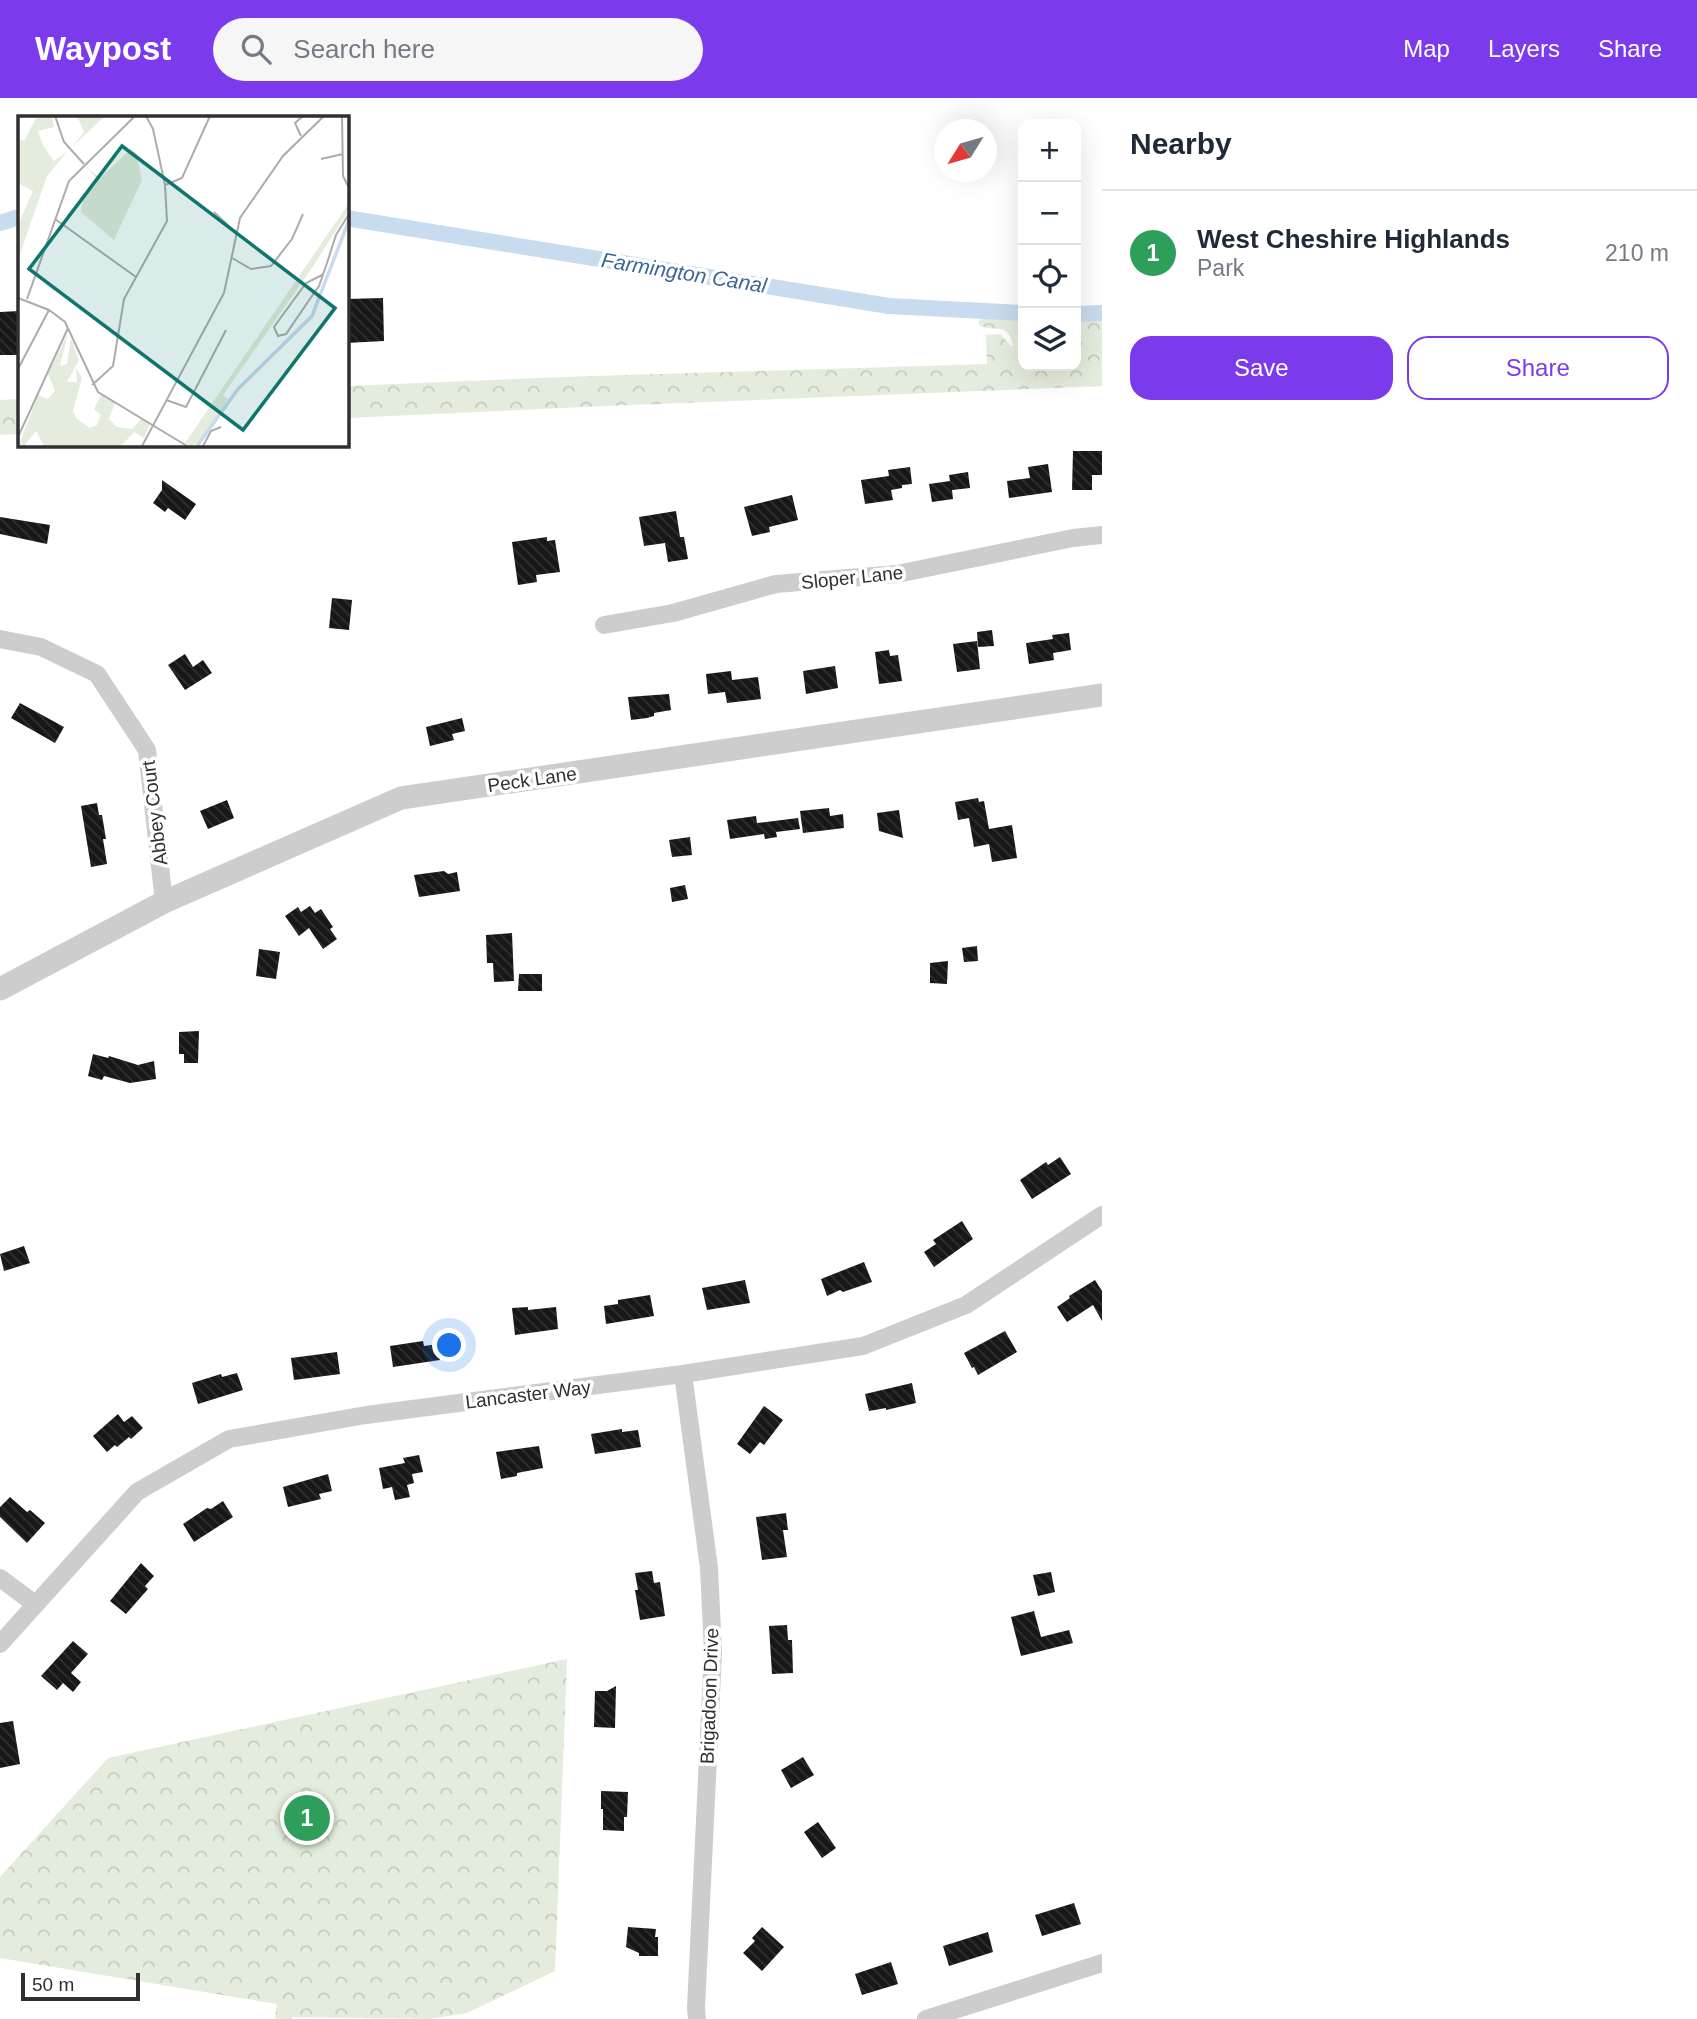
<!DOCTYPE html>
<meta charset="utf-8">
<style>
:root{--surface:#fff;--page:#f6f6f7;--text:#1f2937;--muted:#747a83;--line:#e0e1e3;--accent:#7c3aed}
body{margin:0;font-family:Helvetica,sans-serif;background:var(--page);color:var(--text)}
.controls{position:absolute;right:21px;top:21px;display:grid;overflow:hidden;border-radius:14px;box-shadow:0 7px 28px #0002}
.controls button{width:63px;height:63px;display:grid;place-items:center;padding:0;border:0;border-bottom:2px solid var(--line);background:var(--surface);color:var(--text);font:35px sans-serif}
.compass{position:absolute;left:934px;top:21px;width:63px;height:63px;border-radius:50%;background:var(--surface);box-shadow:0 7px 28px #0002;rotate:233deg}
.scale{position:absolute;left:21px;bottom:18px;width:119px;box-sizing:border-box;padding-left:7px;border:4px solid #303030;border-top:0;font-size:19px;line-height:24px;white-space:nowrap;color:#303030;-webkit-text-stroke:5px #fff;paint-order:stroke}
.you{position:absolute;left:450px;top:1248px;width:24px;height:24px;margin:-18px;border:5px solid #fff;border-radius:50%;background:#1a73e8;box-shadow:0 0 0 10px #1a73e833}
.badge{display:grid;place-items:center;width:46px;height:46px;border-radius:50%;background:var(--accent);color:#fff;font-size:23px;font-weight:700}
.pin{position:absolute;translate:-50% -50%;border:4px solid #fff;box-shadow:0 2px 7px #0006}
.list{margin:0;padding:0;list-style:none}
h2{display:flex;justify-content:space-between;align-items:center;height:91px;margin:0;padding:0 28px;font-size:30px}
h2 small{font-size:23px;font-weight:400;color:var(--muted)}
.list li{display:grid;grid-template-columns:46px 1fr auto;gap:21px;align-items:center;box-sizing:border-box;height:126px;padding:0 28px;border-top:2px solid var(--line)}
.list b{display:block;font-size:26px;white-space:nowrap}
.list p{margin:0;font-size:23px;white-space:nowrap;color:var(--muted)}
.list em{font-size:23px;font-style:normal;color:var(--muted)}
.actions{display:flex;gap:14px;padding:21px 28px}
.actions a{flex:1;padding:16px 0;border:2px solid var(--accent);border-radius:21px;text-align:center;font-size:24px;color:var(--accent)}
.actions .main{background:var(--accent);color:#fff}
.icon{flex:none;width:38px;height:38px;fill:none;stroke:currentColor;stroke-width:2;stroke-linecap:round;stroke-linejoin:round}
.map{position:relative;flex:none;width:1102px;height:1921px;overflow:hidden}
header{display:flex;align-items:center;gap:42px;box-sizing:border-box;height:98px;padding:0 35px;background:var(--accent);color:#fff}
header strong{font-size:33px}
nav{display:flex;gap:38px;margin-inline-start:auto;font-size:24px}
.search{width:490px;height:63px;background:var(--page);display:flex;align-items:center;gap:18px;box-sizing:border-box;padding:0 24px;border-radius:38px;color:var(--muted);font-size:26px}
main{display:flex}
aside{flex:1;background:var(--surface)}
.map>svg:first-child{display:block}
.forest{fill:url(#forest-crowns)}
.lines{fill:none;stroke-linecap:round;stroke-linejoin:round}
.canal{stroke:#c9dbee;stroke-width:16}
.building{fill:url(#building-back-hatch)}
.minor{stroke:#cdcdcd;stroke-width:18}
.tertiary{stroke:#cdcdcd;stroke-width:23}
.labels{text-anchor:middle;stroke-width:7;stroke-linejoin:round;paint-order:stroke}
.street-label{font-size:19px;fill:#303030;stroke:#fff}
.water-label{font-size:21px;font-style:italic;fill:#3a6796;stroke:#fff}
.inset-river{fill:none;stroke:#c9dbee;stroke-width:3.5}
.inset-road{fill:none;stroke:#acacac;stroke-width:2}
.view{fill:#0f766e;fill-opacity:0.15;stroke:#0f766e;stroke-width:3.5}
.inset-edge{fill:none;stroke:#303030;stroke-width:3.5}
</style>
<header>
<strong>Waypost</strong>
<div class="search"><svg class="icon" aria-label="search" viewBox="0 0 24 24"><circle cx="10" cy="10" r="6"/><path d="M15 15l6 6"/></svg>Search here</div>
<nav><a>Map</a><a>Layers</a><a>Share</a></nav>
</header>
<main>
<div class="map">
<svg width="1102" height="1921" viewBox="0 0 1102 1921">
<defs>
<pattern id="forest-crowns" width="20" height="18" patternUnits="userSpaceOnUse" patternTransform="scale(1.75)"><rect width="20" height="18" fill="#e4eddd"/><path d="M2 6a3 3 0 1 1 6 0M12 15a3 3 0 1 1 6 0" fill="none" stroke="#c4ccbe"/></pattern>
<pattern id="building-back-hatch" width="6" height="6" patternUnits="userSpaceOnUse" patternTransform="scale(1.75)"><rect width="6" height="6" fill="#171717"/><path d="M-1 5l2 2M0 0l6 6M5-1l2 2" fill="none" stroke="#303030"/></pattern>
</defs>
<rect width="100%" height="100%" fill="#fff"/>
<path class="forest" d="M1021,214L1023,215V268H1076V218L1102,222V288L583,309L347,320V288L563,279L987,266L986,237L1000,236L1011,248H1013C1009,224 996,234 980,228L978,224C989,213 996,220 1009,222Z
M19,301V336L0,337V302Z
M567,1561L555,1873L467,1915L430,1921L292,1919V1921H275L277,1906L0,1860V1779L108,1660Z"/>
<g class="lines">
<path class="canal" d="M346,120L889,208L1023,215
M0,125L19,119
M1076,216L1102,215"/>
</g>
<path class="building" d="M383,200L384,243L346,245V201Z
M19,213V257H0V214Z
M1073,353H1102V377H1092V392H1072Z
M1048,366L1052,394L1009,400L1007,383L1030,380L1028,369Z
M910,369L912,386L902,387V390L891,392L893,402L865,406L861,382L889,378L888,372Z
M968,374L970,390L952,392L953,401L932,404L929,386L950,383L949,377Z
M162,382L196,406L185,422L168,410L165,414L153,405L162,392Z
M792,397L798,422L769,429L770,434L752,438L744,409Z
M676,413L680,439H684L688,461L668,464L665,445L644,448L639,419Z
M0,419L50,427L47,446L0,436Z
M547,439V443L555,442L560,474L536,477L537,484L518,487L512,444Z
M332,500L352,502L349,532L329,530Z
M992,532L994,548L978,549L977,534Z
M1069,535L1071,552L1053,555L1054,562L1029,566L1026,545L1053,541L1052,537Z
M977,543L980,571L957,574L953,546Z
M889,552L890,558L898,557L902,583L879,586L875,554Z
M185,556L193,569L203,562L212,575L185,592L168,567Z
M835,568L838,590L806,596L803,573Z
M731,573L732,582L758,579L761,601L727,605L725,594L708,596L706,576Z
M669,596L671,612L654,615V618L647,620L631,622L628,599Z
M20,605L64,629L55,645L11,620Z
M462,620L465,633L452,636L454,642L430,648L426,629Z
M978,700L979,704L984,703L989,731L1012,727L1017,760L992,764L989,746L974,749L969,720L958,722L955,704Z
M227,702L234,720L208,731L200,713Z
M97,705L99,717H102L106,741H103L107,766L91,769L81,708Z
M829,710L830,718L843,716L844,730L803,735L800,713Z
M899,712L903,740L879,733L877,715Z
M756,718L757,725L798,720L800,731L776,734L777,739L765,741L764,736L730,741L727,722Z
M690,739L692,757L672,759L669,742Z
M444,773L448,776L457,774L460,793L419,799L414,777Z
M685,787L688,801L672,804L670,790Z
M310,808L315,815L321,811L333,829L330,831L337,841L323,851L309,830L299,838L285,818L298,809L301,814Z
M512,835L514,883L494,884L493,865H487L486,837Z
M977,848L978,863L964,864L962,850Z
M259,851L280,854L276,881L256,878Z
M948,863L947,886L930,885V865Z
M519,876H542V893H518Z
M199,933L198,965H184V956H179V934Z
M93,956L108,960L109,958L138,967L154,963L156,981L130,985L104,978L102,982L88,978Z
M1060,1059L1071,1076L1032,1101L1020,1082L1046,1064L1048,1067Z
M962,1123L973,1141L934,1169L924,1154L936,1146L933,1142Z
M24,1148L30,1165L4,1173L0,1156Z
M864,1164L872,1184L843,1194L840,1192L827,1198L821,1181Z
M745,1182L750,1205L707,1212L702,1190Z
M1095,1182L1102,1193V1223L1093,1207L1067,1224L1057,1209L1070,1200L1069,1198Z
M650,1197L654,1218L606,1226L604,1208L618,1206V1202Z
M528,1209V1212L556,1209L558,1231L515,1237L512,1210Z
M1005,1233L1017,1254L978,1277L974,1269L972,1270L964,1255Z
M423,1243L424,1248L438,1246L440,1262L393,1269L390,1248Z
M337,1254L340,1276L294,1282L291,1260Z
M237,1275L243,1292L198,1306L192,1285L221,1276L222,1279Z
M912,1285L916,1305L886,1312V1310L869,1313L865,1296Z
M764,1308L783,1322L764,1347L760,1344L750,1356L737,1346Z
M118,1316L124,1324L132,1318L143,1330L131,1341L129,1339L117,1349L115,1347L107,1354L93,1338Z
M622,1331V1334L638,1332L641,1349L595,1356L591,1336Z
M539,1348L543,1370L517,1375V1378L501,1381L496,1354Z
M419,1357L423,1374L412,1376L414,1385L407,1387L410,1399L395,1402L392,1389L383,1391L379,1370L405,1365L403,1360Z
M328,1376L332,1393L319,1396L321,1401L288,1409L283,1389Z
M10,1399L27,1414L30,1412L45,1425L27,1445L0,1419V1409Z
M223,1403L233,1419L194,1444L183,1426L207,1410L211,1411Z
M786,1415L788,1432H783L787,1459L762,1462L756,1419Z
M141,1465L154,1478L145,1488L148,1491L126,1516L110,1503Z
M652,1473L654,1485L660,1484L665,1518L640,1522L635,1492H638L635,1475Z
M1051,1474L1055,1494L1038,1498L1033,1477Z
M1034,1513L1041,1539L1069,1532L1073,1545L1021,1558L1011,1519Z
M787,1527L788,1542H792L793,1575L772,1576L769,1528Z
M73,1543L88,1556L71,1575L81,1584L73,1594L63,1585L57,1592L41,1578Z
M616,1588L615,1630L594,1629L595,1593H607Z
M13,1623L20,1666L0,1670V1625Z
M803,1659L814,1677L791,1690L781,1672Z
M601,1693L628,1694L627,1719H624V1733L603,1732V1711H601Z
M818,1724L836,1750L822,1760L804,1734Z
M1074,1805L1081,1826L1042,1838L1035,1817Z
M628,1829L656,1831L655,1839H658V1858H639V1855L626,1849Z
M762,1829L784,1849L762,1873L743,1855L755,1843L752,1840Z
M988,1834L993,1854L949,1868L943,1848Z
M891,1864L898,1886L862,1897L855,1876Z"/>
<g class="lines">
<path class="minor" d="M604,527L673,515L776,486L897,476L1073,440L1102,437
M0,541L41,549L97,576L147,652L164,804
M683,1276L709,1470L713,1554L696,1910L697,1921
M0,1480L35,1506
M0,1546L137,1394L229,1341L366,1317L683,1276L863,1248L966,1207L1102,1117
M926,1921L1102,1865"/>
<path class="tertiary" d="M0,891L164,804L401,700L1102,597"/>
</g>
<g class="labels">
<g class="street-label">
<text transform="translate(852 479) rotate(-6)" y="7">Sloper Lane</text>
<text transform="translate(532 681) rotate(-8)" y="7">Peck Lane</text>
<text transform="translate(154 715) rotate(-97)" y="7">Abbey Court</text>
<text transform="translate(528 1296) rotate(-7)" y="7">Lancaster Way</text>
<text transform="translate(709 1598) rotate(-88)" y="7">Brigadoon Drive</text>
</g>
<g class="water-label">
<text transform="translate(684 175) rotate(9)" y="7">Farmington Canal</text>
</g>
</g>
<g transform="translate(18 18)">
<rect width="331" height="331" fill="#fff"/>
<path d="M34,0L36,11L20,15L26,31L36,45L50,35L29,60L0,144V109L15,75L0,67V23L6,25L18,2ZM59,0H87L54,31L66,16ZM112,34L118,36L124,64L96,124L63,96L65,83L79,63L67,50L82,62ZM331,87V94L294,152L205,279L210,283L184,324L173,330L167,327ZM50,217L42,250L49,248L53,222L61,244L49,266H59L58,252L64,262L55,295L58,302L72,312L79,309L83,299L76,293L83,279L97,287L91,303L99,311L114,313L123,303L132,308L126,322L116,316L103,330H26L18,315L7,329H1L20,279L30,283L37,275L30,258Z" fill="#e4eddd"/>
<path class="inset-river" d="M179,330L220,273L294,200L331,104"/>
<path class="inset-road" d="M37,0L46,26L66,48M324,0L325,60L331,72M283,20L277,7L285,0M303,43L325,38M147,69L164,62L192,0M196,96L218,117M37,103L118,161M214,142L233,153L253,150L274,123L285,98M304,159L288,167L256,211L260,220L268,218L296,177L301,170L309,147L318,119L331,98M0,182L31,194L47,206L80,276L169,330M9,183L51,65L117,0M0,253L31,194M74,269L95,250L106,183L149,105L147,69L135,13L128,0M148,284L168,291L208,214M0,321L50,212M124,330L206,177L222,102L265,40L306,0M185,330L193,315L203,311"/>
<path class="view" d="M104,30L317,192L225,314L11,153Z"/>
<rect width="331" height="331" class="inset-edge"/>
</g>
</svg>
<div class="controls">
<button>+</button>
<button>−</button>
<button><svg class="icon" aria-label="locate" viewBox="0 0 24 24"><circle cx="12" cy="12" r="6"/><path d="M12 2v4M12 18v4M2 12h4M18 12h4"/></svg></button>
<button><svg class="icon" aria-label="layers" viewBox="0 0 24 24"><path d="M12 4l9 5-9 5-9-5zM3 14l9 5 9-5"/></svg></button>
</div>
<svg class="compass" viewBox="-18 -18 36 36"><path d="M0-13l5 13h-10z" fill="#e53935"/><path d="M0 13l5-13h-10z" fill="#747a83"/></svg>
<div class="scale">50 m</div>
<div class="you"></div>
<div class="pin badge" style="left:307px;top:1720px;background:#2e9e5b">1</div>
</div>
<aside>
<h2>Nearby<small></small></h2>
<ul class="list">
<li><span class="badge" style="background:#2e9e5b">1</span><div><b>West Cheshire Highlands</b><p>Park</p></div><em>210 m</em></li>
</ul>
<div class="actions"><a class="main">Save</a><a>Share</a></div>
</aside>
</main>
